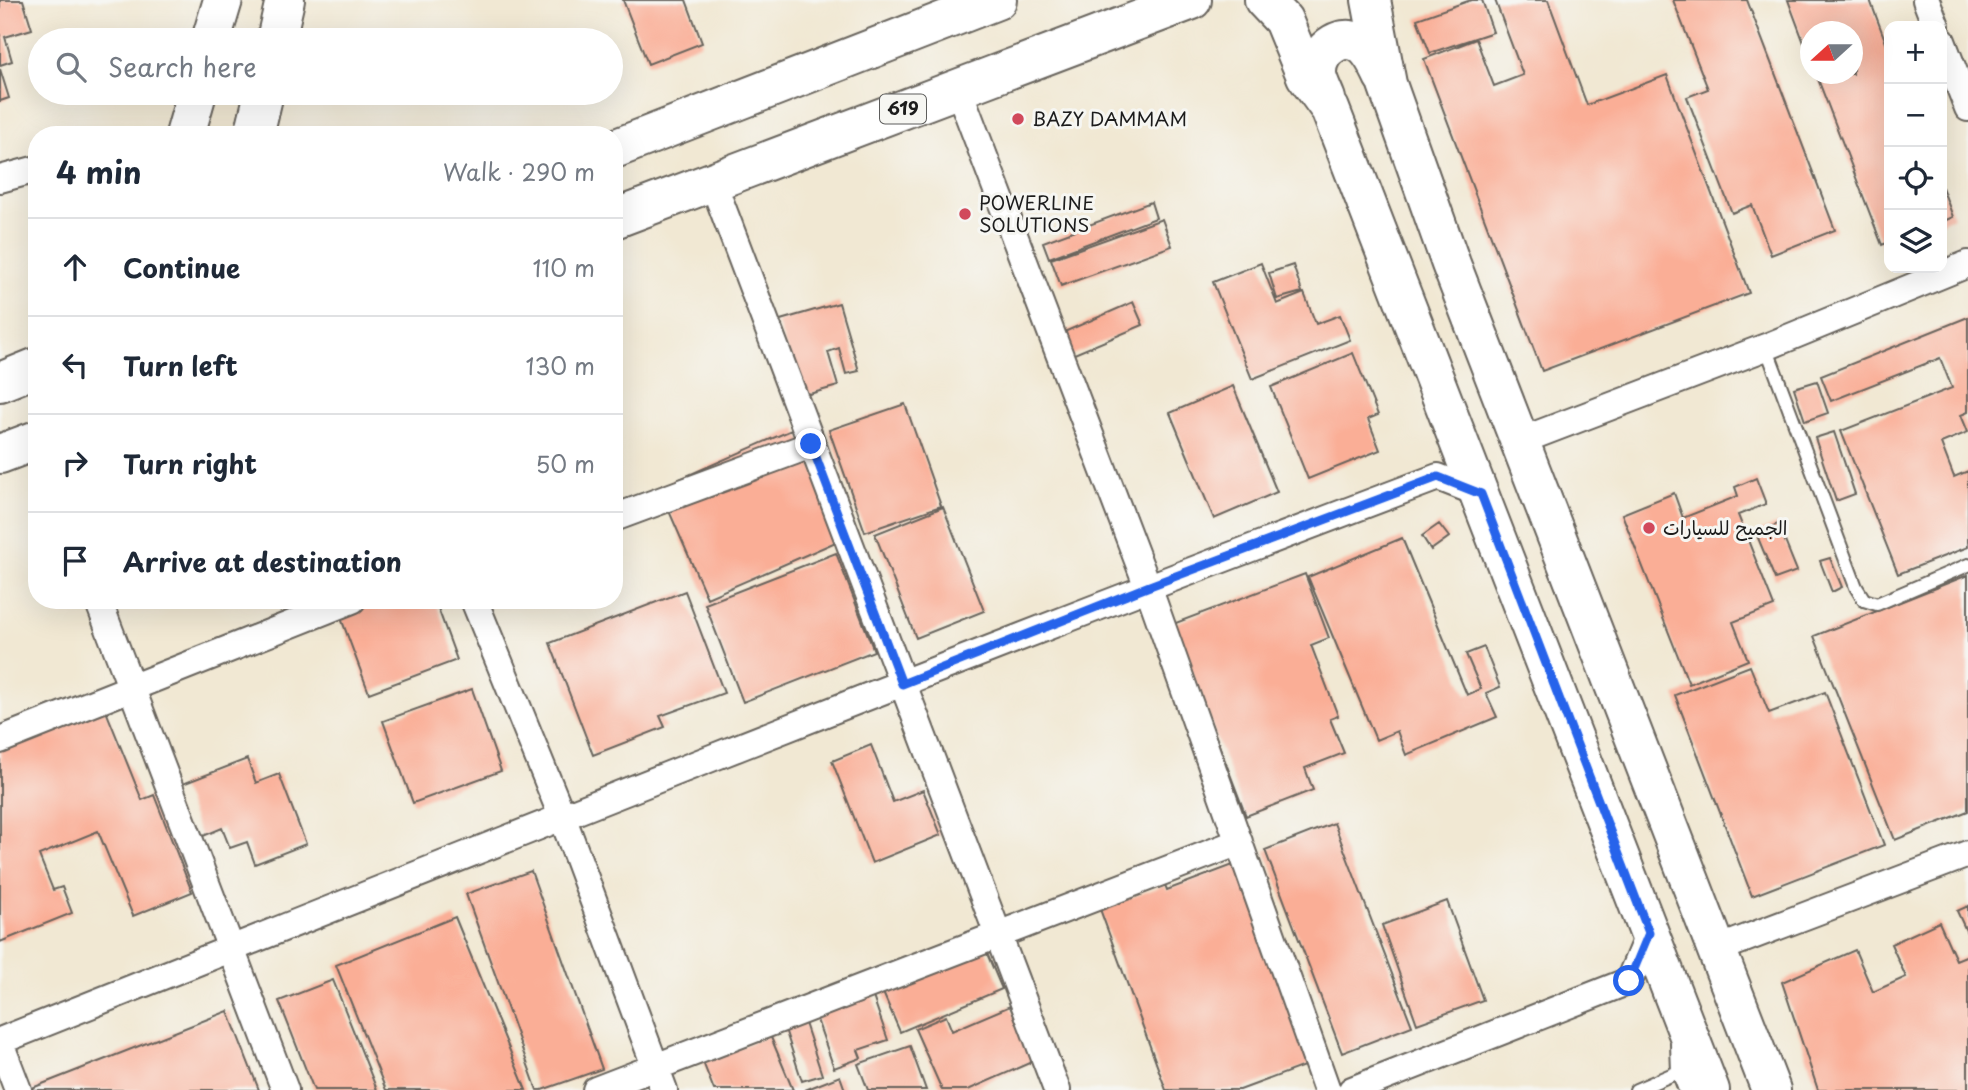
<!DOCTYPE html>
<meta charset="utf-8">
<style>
:root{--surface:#fff;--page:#f6f6f7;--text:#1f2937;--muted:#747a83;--line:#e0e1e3}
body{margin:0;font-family:"Playpen Sans","Playpen Sans Arabic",sans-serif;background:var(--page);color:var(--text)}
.controls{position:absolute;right:21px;top:21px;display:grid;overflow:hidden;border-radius:14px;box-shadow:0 7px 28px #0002}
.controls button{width:63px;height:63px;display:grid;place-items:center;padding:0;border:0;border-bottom:2px solid var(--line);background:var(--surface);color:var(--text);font:35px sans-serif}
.compass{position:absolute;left:1800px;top:21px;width:63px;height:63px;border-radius:50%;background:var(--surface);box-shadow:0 7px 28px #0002;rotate:249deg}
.stop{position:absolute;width:21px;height:21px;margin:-16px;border:5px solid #2563eb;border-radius:50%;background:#fff}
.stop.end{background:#2563eb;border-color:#fff;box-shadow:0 2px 7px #0008}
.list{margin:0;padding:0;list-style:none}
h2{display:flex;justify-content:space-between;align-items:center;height:91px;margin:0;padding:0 28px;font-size:30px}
h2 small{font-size:23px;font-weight:400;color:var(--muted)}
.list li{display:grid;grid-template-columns:46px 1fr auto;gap:21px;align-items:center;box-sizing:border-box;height:98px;padding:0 28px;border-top:2px solid var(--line)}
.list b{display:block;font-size:26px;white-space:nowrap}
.list em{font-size:23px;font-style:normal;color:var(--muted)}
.icon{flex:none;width:38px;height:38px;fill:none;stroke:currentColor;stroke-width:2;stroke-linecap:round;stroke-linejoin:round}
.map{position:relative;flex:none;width:1968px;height:1090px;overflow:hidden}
.search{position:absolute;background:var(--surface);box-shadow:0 7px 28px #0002;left:28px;top:28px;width:595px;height:77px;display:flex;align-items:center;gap:18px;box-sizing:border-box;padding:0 24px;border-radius:38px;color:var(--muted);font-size:26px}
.panel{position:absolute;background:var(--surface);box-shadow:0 7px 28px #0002;left:28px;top:126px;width:595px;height:483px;border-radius:28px}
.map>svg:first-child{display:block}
.building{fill:#faae96}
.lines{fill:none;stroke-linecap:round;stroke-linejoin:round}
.service-casing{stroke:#67635c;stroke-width:16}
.minor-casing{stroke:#67635c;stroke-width:30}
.primary-casing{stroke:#67635c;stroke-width:42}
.trunk-casing{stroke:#67635c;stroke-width:42}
.motorway-casing{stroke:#67635c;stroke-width:42}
.service{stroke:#fff;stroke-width:12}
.minor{stroke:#fff;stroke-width:26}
.primary{stroke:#fff;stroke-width:38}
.trunk{stroke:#fff;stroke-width:38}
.motorway{stroke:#fff;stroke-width:38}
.route{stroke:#2563eb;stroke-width:9}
.poi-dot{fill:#d1495b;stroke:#f6f6f2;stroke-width:2.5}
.labels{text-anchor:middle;stroke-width:6;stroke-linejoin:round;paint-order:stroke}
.shield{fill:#f6f6f2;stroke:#5d5d5c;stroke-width:2}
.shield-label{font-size:18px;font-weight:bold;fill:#1c1c1c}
.poi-label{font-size:19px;fill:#1c1c1c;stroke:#f6f6f2;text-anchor:start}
</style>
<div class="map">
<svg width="1968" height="1090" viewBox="0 0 1968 1090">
<rect width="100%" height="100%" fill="#f6f6f2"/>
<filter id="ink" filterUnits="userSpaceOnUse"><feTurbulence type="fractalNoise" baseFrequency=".0143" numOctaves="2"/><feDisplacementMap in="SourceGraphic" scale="14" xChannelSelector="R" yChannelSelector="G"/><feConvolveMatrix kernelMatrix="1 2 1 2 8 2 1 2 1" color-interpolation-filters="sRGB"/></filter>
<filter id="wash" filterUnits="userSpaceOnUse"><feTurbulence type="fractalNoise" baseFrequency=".00686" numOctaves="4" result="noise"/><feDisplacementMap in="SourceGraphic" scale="28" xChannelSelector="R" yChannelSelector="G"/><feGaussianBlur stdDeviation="1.57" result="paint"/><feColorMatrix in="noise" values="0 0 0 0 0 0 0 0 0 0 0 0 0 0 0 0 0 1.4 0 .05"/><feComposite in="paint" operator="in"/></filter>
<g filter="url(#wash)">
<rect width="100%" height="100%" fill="#f1e8d3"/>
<g id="blocks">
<path class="building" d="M0,0H23L32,29L5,37L12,61L0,65Z
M623,0H686L702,43L648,64Z
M1471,0H1482L1493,32L1430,53L1417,19Z
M1495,0H1548L1587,105L1667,75L1749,293L1542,371L1424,59L1476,39L1494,86L1523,75Z
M1673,0H1747L1835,230L1771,255L1752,205L1732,213L1687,97L1708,89Z
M1788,0H1870L1889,51V242L1882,245L1816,74H1853V32H1811L1810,59Z
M0,69L9,98L0,101Z
M1942,187L1953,217L1942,222Z
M1151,202L1156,218L1049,258L1043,242Z
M1162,219L1172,246L1061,286L1051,259Z
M1261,263L1277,304L1304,293L1316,324L1340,315L1350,340L1252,379L1213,282Z
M1293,265L1302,292L1277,299L1269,273Z
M1133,302L1143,325L1065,358L1055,336Z
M839,303L859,371L846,374L839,348L828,352L838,386L802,396L777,321Z
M1968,317V412L1961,415L1968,432L1941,443L1954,477L1968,471V547L1898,574L1841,431L1952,388L1940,358L1831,401L1821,376Z
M1353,353L1378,415L1368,419L1380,450L1308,479L1271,387Z
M1817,381L1828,413L1805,421L1794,388Z
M1233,386L1277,492L1214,519L1170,413Z
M905,404L941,506L865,532L829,430Z
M796,428L845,538L707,598L659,488Z
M1834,432L1855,494L1836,501L1815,438Z
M1756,478L1766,504L1738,515L1774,606L1733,622L1748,660L1689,684L1622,514L1674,493L1683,518L1738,496L1735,487Z
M943,507L984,611L916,638L875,534Z
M1439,524L1449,537L1431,550L1422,536Z
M1778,524L1797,571L1775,579L1756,533Z
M1402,538L1467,695L1481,689L1466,654L1484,647L1500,687L1486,693L1497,717L1406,755L1397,731L1376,740L1308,577Z
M836,553L874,651L743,702L705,604Z
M1830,558L1842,587L1832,592L1820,561Z
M1305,574L1329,638L1311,645L1338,716L1330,719L1344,753L1305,768L1313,790L1246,816L1173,624Z
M1968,575V811L1895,840L1814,636Z
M685,591L724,693L660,716L665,727L593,755L550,643Z
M364,600H435L457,660L369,693L338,610Z
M1750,666L1769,713L1825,692L1884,845L1752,896L1675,695Z
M472,689L501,771L413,803L383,721Z
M104,706L142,800L154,795L192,892L133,916L98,831L39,855L53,890L62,887L72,913L0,942V748Z
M871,745L893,802L923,790L941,835L872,863L832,761Z
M247,759L256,783L279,774L306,844L255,864L247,842L230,848L222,828L201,837L180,785Z
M1334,823L1412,1026L1342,1053L1265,850Z
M1241,862L1315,1062L1240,1090H1166L1100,909L1165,885L1167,890Z
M531,871L602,1069L542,1090H537L466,894Z
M1447,901L1483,1000L1417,1024L1382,925Z
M1968,906V935L1957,911Z
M455,917L526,1090H386L336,965Z
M1939,922L1956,960L1968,955V1090H1818L1782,982L1855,950L1873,992L1906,977L1891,944Z
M983,944L1002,989L900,1032L881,988Z
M333,980L377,1090H314L279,1001Z
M871,991L888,1040L858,1050L861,1058L834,1068L814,1011Z
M1010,1006L1034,1061L968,1090H942L915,1029L946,1016L952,1031Z
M228,1011L259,1090H27Z
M803,1017L822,1075L802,1081L783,1023Z
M770,1035L793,1090H714L703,1062Z
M910,1046L926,1090H868L858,1064Z
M840,1076L845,1090H805Z"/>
</g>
</g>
<g filter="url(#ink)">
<use href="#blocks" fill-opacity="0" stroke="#67635c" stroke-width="2"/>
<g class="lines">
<g class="service-casing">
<path id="service" d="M1766,347L1856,587L1864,600L1877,604L1968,565
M1677,1044L1678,1072L1685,1090
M1636,1090L1678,1072"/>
</g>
<g class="minor-casing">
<path id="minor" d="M1926,0L1936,26
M1942,41L1968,108
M958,88L1148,587L1327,1090
M0,179L37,169
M713,183L1057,1090
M1520,441L1766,347L1968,264
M614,518L811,445
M98,600L285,1090
M474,600L562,816L664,1090
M0,740L352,600
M1718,949L1968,854
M0,1041C478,850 956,659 1438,477L1481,494
M0,1043L18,1090
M596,1090L1239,842
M1352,1090L1629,981L1649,933"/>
</g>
<g class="primary-casing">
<path id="primary" d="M1264,0L1283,20L1306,76L1330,109L1710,1090
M1371,0L1387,84L1451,264L1771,1090
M1326,99C1323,91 1318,82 1317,74C1316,48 1346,28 1366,48C1374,56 1378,66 1383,76"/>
</g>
<g class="trunk-casing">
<path id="trunk" d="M211,40L223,0
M276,40L285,0
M185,135L197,93
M254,135L264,93"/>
</g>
<g class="motorway-casing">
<path id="motorway" d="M614,149L997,0
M614,219L1192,0
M0,382L37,367
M0,454L37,440"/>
</g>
<use href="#service" class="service"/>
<use href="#minor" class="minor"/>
<use href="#primary" class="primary"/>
<use href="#trunk" class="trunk"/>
<use href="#motorway" class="motorway"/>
</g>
</g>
<g class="lines" filter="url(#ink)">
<path class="route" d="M811,444L902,684L1147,587L1438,477L1481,494L1649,933L1629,981"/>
</g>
<g class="poi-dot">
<circle cx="1018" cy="119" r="7"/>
<circle cx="965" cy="214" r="7"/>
<circle cx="1649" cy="528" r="7"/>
</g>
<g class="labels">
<rect class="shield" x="880" y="94.5" width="46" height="29" rx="5"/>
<g class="shield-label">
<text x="903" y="115">619</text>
</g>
<g class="poi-label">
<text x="1032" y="126">BAZY DAMMAM</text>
<text x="979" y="210">POWERLINE<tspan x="979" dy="22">SOLUTIONS</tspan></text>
<text x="1663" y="535">الجميح للسيارات</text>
</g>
</g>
</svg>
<div class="controls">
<button>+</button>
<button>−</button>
<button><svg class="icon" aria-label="locate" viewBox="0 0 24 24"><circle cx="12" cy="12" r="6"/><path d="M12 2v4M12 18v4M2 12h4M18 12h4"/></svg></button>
<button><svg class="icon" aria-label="layers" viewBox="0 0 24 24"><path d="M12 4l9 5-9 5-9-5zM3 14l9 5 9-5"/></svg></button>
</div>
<svg class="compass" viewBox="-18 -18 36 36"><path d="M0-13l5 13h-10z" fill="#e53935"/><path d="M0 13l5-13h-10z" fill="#747a83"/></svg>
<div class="stop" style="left:1629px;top:981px"></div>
<div class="stop end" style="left:811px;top:444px"></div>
<div class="search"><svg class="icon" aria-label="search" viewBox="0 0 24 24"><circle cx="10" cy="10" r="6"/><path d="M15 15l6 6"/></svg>Search here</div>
<section class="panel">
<h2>4 min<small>Walk · 290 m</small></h2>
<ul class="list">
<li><svg class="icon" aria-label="ahead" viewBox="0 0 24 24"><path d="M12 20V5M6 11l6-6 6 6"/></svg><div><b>Continue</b></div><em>110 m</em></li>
<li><svg class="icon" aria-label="left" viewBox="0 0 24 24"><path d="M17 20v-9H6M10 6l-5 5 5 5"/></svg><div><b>Turn left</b></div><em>130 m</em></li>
<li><svg class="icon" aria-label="right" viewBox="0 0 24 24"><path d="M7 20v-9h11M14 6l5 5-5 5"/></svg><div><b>Turn right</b></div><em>50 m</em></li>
<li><svg class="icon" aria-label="arrive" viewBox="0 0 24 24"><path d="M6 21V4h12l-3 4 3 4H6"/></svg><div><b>Arrive at destination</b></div></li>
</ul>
</section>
</div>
